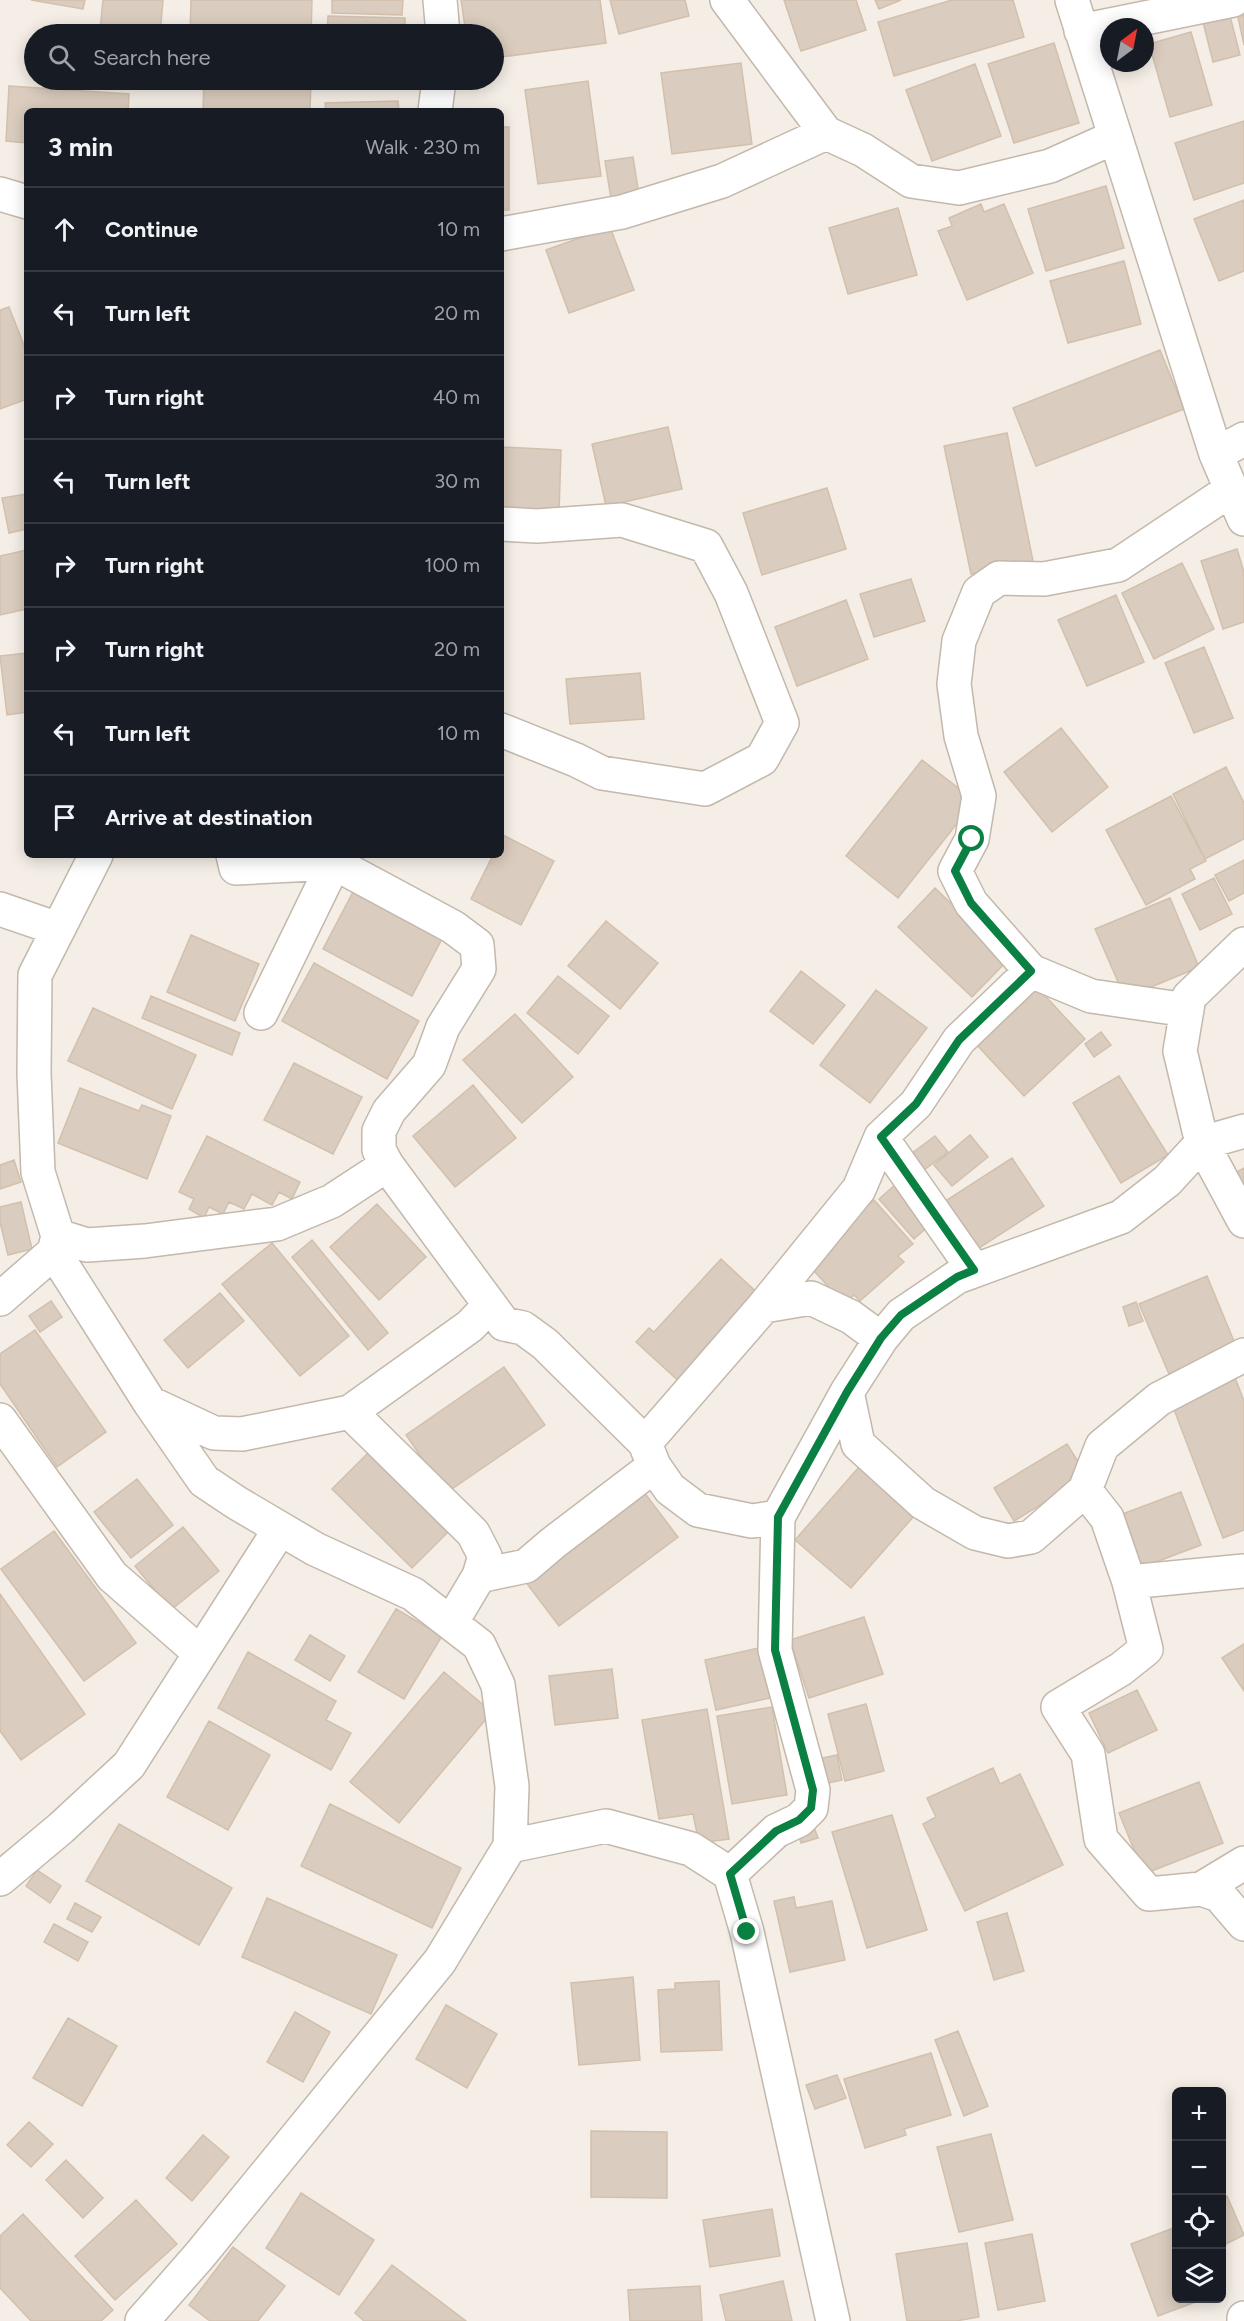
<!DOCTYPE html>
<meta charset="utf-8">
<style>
:root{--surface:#171b24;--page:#20242c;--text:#f1f3f6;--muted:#9ea1a6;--line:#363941}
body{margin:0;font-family:Figtree,sans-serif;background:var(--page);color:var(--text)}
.controls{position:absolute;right:18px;bottom:18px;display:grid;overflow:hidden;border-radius:9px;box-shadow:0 3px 15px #0003}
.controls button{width:54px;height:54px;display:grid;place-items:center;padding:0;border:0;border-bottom:2px solid var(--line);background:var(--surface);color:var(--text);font:30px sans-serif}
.compass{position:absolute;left:1100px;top:18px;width:54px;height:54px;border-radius:50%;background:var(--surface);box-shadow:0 3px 15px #0003;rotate:32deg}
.stop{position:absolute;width:18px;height:18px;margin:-14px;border:4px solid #0b8043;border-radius:50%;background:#fff}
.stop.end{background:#0b8043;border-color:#fff;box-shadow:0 2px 6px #0008}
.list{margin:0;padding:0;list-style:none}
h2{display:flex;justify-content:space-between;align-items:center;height:78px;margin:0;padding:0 24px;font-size:26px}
h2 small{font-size:20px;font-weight:400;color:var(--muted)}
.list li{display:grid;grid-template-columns:39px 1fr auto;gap:18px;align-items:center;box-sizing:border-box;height:84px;padding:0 24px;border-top:2px solid var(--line)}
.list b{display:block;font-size:22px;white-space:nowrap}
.list em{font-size:20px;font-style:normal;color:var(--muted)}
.icon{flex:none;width:33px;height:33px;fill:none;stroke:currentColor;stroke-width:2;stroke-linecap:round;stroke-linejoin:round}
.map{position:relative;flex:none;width:1244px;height:2321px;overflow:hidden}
.search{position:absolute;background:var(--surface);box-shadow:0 3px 15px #0003;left:24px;top:24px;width:480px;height:66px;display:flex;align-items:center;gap:15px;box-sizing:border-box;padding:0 21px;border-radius:33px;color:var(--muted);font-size:22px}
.panel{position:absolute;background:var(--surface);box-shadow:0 3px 15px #0003;left:24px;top:108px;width:480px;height:750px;border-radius:9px}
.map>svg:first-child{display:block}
.building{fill:#daccbe;stroke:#d2c0ad;stroke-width:1.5}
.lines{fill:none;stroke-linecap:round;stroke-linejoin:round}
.street-casing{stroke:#c3b8ab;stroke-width:36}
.street{stroke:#fff;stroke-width:33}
.route{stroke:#0b8043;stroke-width:8}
</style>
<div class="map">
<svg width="1244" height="2321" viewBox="0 0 1244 2321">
<rect width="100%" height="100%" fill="#f4eee6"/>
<path class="building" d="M31,0H85L83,9Z
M103,0H163L160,34L100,30Z
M191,0H312L311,34H190Z
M332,0H403L402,15L332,13Z
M461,0H600L606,43L494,58V34H466Z
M610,0H685L689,16L619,34Z
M784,0H856L866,30L801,51Z
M875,0H901L879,9Z
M952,0H1013L1024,37L894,76L878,22Z
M1244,15V45L1238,17Z
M328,16L405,18V34H327Z
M1230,16L1240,55L1213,62L1203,22Z
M1191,32L1212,105L1170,117L1149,44Z
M1054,43L1079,123L1014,143L988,64Z
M741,63L752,144L672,154L661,73Z
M975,64L1001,136L932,161L906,90Z
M204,80H311L310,111H203Z
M588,81L601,176L538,184L525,90Z
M9,86L129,94L128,111H27V143L6,141Z
M398,101L399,111H326L325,103Z
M1244,121V183L1194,200L1175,143Z
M501,127H509V210H501Z
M633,157L639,195L611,199L605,161Z
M1106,186L1124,248L1046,271L1028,209Z
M1244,200V271L1219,281L1194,219Z
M981,204L984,212L1004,204L1033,273L967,300L938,231L952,226L949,218Z
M898,208L917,275L848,294L829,228Z
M610,227L634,290L569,313L546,250Z
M1124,261L1141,324L1068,343L1050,281Z
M9,307L27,353V399L0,409V310Z
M1160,350L1184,409L1036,466L1013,408Z
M668,427L682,489L606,506L592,444Z
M1007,433L1033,561L971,574L944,446Z
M501,447L561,450L559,513L501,510Z
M827,488L846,549L762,575L743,513Z
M27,494V529L9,533L2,498Z
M1237,549L1244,572V622L1223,629L1201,561Z
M27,550V609L0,615V556Z
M1182,563L1214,629L1154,659L1122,593Z
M911,579L925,621L874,637L860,594Z
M1116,595L1144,662L1087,686L1058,620Z
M846,600L868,659L797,686L775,627Z
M1204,647L1233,718L1194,733L1165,663Z
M27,653V712L7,715L0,656Z
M640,673L644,719L570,724L566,679Z
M1061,728L1108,787L1052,832L1004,772Z
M922,760L975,801L898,898L846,856Z
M1226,767L1244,803V839L1205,859L1173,794Z
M1171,796L1206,861L1190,869L1195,879L1146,905L1106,830Z
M503,835L554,861L521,925L471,899L493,855H501V840Z
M1244,860V893L1229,901L1215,875Z
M1214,878L1232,914L1200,930L1182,894Z
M935,888L1009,959L972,997L898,927Z
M354,890L443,937L412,996L323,949Z
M1170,898L1199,967L1125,998L1095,929Z
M606,921L658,963L620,1009L568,966Z
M191,935L259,964L235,1021L167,992Z
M314,963L419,1021L387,1079L282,1021Z
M801,971L845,1005L813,1044L770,1011Z
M558,976L609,1016L578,1054L527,1013Z
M1037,987L1085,1039L1024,1096L976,1044Z
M876,990L927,1028L870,1103L820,1065Z
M151,996L240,1033L232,1055L142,1018Z
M93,1008L196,1055L172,1109L68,1061Z
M515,1014L573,1077L522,1123L463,1060Z
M1101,1032L1111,1045L1094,1057L1085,1044Z
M294,1063L362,1097L333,1154L264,1120Z
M1119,1076L1168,1155L1121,1183L1073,1103Z
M473,1085L516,1138L455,1187L413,1136Z
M80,1088L139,1111L142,1105L171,1116L147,1179L58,1143Z
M970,1135L988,1157L952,1186L934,1165Z
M207,1136L300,1182L292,1199L279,1192L272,1205L252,1194L244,1209L229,1202L223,1214L209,1207L204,1218L189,1209L194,1199L179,1192Z
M935,1136L948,1152L924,1170L911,1154Z
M1012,1158L1044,1206L976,1250L944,1202Z
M14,1160L21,1182L0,1189V1165Z
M1244,1168V1202L1231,1175Z
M896,1184L931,1224L914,1239L879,1199Z
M874,1200L913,1244L898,1256L904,1262L860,1301L854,1295L844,1304L805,1261Z
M21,1202L32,1249L8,1255L0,1222V1207Z
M377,1204L426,1257L379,1300L330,1247Z
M312,1240L388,1333L368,1350L292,1257Z
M272,1243L349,1336L300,1376L222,1284Z
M721,1259L764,1299L685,1387L636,1342L649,1328L654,1332Z
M1207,1276L1236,1346L1169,1374L1139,1304Z
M220,1293L244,1321L188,1368L164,1340Z
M51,1301L62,1317L40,1332L29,1316Z
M1136,1302L1143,1321L1129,1326L1123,1307Z
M35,1330L106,1432L57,1467L0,1384V1354Z
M504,1367L545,1425L446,1493L406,1435Z
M1234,1375L1244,1401V1530L1223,1538L1170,1399Z
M1067,1444L1087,1476L1014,1521L994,1488Z
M374,1447L453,1527L412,1568L332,1489Z
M866,1459L922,1507L851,1588L795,1540Z
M137,1479L173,1525L131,1558L94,1512Z
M643,1491L678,1537L559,1626L524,1580Z
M1181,1492L1201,1545L1140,1568L1120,1515Z
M183,1527L219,1571L171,1610L135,1566Z
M54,1531L136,1643L84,1681L1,1569Z
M0,1594L85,1714L21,1760L0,1731Z
M396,1609L442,1636L404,1699L358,1672Z
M864,1617L883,1674L809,1698L790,1640Z
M310,1635L345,1656L330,1681L295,1660Z
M1244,1644V1691L1222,1658Z
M772,1645L783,1695L716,1710L705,1660Z
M248,1652L336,1701L326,1720L351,1733L331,1770L218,1708Z
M612,1669L618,1718L555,1725L549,1676Z
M444,1672L492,1712L399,1823L350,1782Z
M1137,1690L1157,1730L1108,1753L1089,1713Z
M866,1704L884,1771L845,1781L828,1714Z
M772,1707L787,1795L732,1804L717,1716Z
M707,1709L729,1839L699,1843L693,1814L659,1819L642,1720Z
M209,1721L270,1755L228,1830L167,1797Z
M837,1755L842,1780L819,1785L813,1760Z
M993,1768L1000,1784L1020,1774L1063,1865L965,1911L923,1824L936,1817L927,1798Z
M1199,1782L1223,1843L1144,1874L1119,1813Z
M330,1804L461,1868L432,1928L301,1866Z
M892,1815L927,1930L867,1948L832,1832Z
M811,1819L818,1838L801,1843L795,1824Z
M119,1824L232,1888L199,1945L86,1881Z
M37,1870L61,1886L50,1903L26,1886Z
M794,1897L796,1908L832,1901L845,1960L790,1972L774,1901Z
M267,1898L397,1955L371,2014L242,1957Z
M75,1903L101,1917L92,1932L67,1919Z
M1007,1913L1024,1971L994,1980L977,1922Z
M54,1924L88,1942L78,1961L44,1942Z
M633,1977L640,2060L579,2065L571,1983Z
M719,1981L722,2050L661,2052L658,1990L675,1989V1983Z
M446,2005L497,2034L467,2088L416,2059Z
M295,2012L330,2032L303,2082L267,2062Z
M68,2018L117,2046L82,2106L33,2078Z
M958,2031L988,2106L964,2116L935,2040Z
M931,2053L951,2115L904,2129L906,2135L865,2148L844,2079Z
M837,2075L846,2098L815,2109L806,2085Z
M29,2122L53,2144L31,2167L7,2145Z
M591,2131L667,2132V2198L591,2197Z
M991,2134L1013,2220L959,2232L937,2147Z
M203,2135L229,2157L192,2201L166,2178Z
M66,2160L103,2198L83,2218L46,2180Z
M301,2193L374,2240L339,2295L266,2248Z
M1227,2196L1244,2235L1222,2246V2199Z
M136,2200L177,2244L115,2300L75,2256Z
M772,2209L780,2256L710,2267L703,2220Z
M23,2214L113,2310L101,2321H31L0,2288V2236Z
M1176,2227V2298H1206L1158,2316L1131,2244Z
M1032,2234L1045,2301L998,2310L985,2243Z
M967,2243L979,2317L956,2321H907L896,2254Z
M233,2247L285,2286L258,2321H210L189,2305Z
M392,2265L466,2321H364L355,2313Z
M783,2281L792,2321H726L720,2295Z
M700,2286L702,2321H630L628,2290Z"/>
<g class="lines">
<g class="street-casing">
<path id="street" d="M440,0L443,34
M727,0L826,133L863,150L911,181L959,188L1050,166L1115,137
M1072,0L1216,454L1244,519
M1081,31L1233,0
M435,111L439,80
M0,194L27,202
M501,234L622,212L722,181L826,133
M1216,454L1244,439
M501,524L537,526L622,520L706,546L731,593L782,723L762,759L705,789L602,773L576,760L501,730
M233,855L236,868L334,863L453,927L477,945L479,969L443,1027L429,1065L389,1111L379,1131V1150L387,1165L504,1324L523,1328L545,1344L645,1443L654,1466L670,1489L698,1510L752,1521L778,1517
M0,909L58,929
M1244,944L1189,997L1180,1051L1202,1143L1244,1221
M1187,1010L1091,996L1031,971L971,903L955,871L972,839L979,796L961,736L954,684L959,641L979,592L999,578L1044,579L1118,565L1232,489
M261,1013L334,863
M881,1137L974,1270
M58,1236L87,1245L145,1241L277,1224L332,1201L387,1165
M54,1252L150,1403L204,1481L237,1503L315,1549L413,1594L479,1645L498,1685L512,1786L510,1846L440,1961L200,2255L142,2321
M0,1299L54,1252L58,1236L38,1172L34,1073L35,975L96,855
M764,1306L811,1298L851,1317L881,1339
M847,1392L858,1444L923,1503L975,1533L1008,1541L1031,1537L1085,1490L1102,1446L1159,1399L1244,1355
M152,1404L214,1433L242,1434L350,1412L470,1326L490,1305
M350,1412L473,1533L485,1556L479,1576L451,1623
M0,1420L112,1576L200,1653
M645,1443L764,1306L859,1189L881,1137L916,1104L959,1040L1031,971
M1085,1490L1107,1518L1129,1582L1146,1649L1121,1669L1058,1707L1088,1754L1101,1839L1149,1894L1201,1889L1219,1895L1244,1924
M479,1576L526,1566L553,1543L654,1466
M1129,1582L1244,1571
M510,1846L606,1826L691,1849L730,1874L747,1932L833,2321
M730,1874L776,1831L799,1820L811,1808L813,1790L775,1650L778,1517L847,1392L881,1339L901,1315L957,1277L1121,1217L1167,1181L1202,1143L1244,1131
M0,1879L61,1828L129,1765L280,1529
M1201,1889L1244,1863
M1244,2321V2318"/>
</g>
<use href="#street" class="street"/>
</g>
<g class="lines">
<path class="route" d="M747,1932L730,1874L776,1831L799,1820L811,1808L813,1790L775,1650L778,1517L847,1392L881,1338L901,1315L957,1277L974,1270L881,1137L916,1104L959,1040L1031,971L971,903L955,871L972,839"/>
</g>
</svg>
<div class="controls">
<button>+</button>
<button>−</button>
<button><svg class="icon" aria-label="locate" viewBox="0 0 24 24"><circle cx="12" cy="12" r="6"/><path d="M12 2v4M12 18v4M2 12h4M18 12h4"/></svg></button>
<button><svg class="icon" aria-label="layers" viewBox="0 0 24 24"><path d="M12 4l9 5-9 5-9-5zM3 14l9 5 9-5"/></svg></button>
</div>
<svg class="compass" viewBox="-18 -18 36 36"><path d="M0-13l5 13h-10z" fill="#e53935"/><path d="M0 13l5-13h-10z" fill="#9ea1a6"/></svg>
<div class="stop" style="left:972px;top:839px"></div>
<div class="stop end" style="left:747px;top:1932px"></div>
<div class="search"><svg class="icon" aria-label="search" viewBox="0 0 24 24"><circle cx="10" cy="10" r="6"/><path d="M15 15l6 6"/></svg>Search here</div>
<section class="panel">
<h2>3 min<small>Walk · 230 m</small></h2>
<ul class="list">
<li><svg class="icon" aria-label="ahead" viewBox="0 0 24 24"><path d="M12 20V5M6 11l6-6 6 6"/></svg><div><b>Continue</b></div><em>10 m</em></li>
<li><svg class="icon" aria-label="left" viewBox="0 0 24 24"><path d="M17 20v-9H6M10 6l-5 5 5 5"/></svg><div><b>Turn left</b></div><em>20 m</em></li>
<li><svg class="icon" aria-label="right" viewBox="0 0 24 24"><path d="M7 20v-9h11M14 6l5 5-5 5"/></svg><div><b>Turn right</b></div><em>40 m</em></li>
<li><svg class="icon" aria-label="left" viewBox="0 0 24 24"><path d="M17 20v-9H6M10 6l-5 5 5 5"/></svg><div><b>Turn left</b></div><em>30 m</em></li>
<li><svg class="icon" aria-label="right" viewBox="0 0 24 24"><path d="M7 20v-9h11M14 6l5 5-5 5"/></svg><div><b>Turn right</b></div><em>100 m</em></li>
<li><svg class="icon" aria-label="right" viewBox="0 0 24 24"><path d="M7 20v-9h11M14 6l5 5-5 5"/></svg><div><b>Turn right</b></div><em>20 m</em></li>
<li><svg class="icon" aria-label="left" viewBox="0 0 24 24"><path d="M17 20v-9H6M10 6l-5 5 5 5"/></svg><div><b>Turn left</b></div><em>10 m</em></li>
<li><svg class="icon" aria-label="arrive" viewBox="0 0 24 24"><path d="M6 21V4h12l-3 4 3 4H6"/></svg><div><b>Arrive at destination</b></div></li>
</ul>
</section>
</div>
